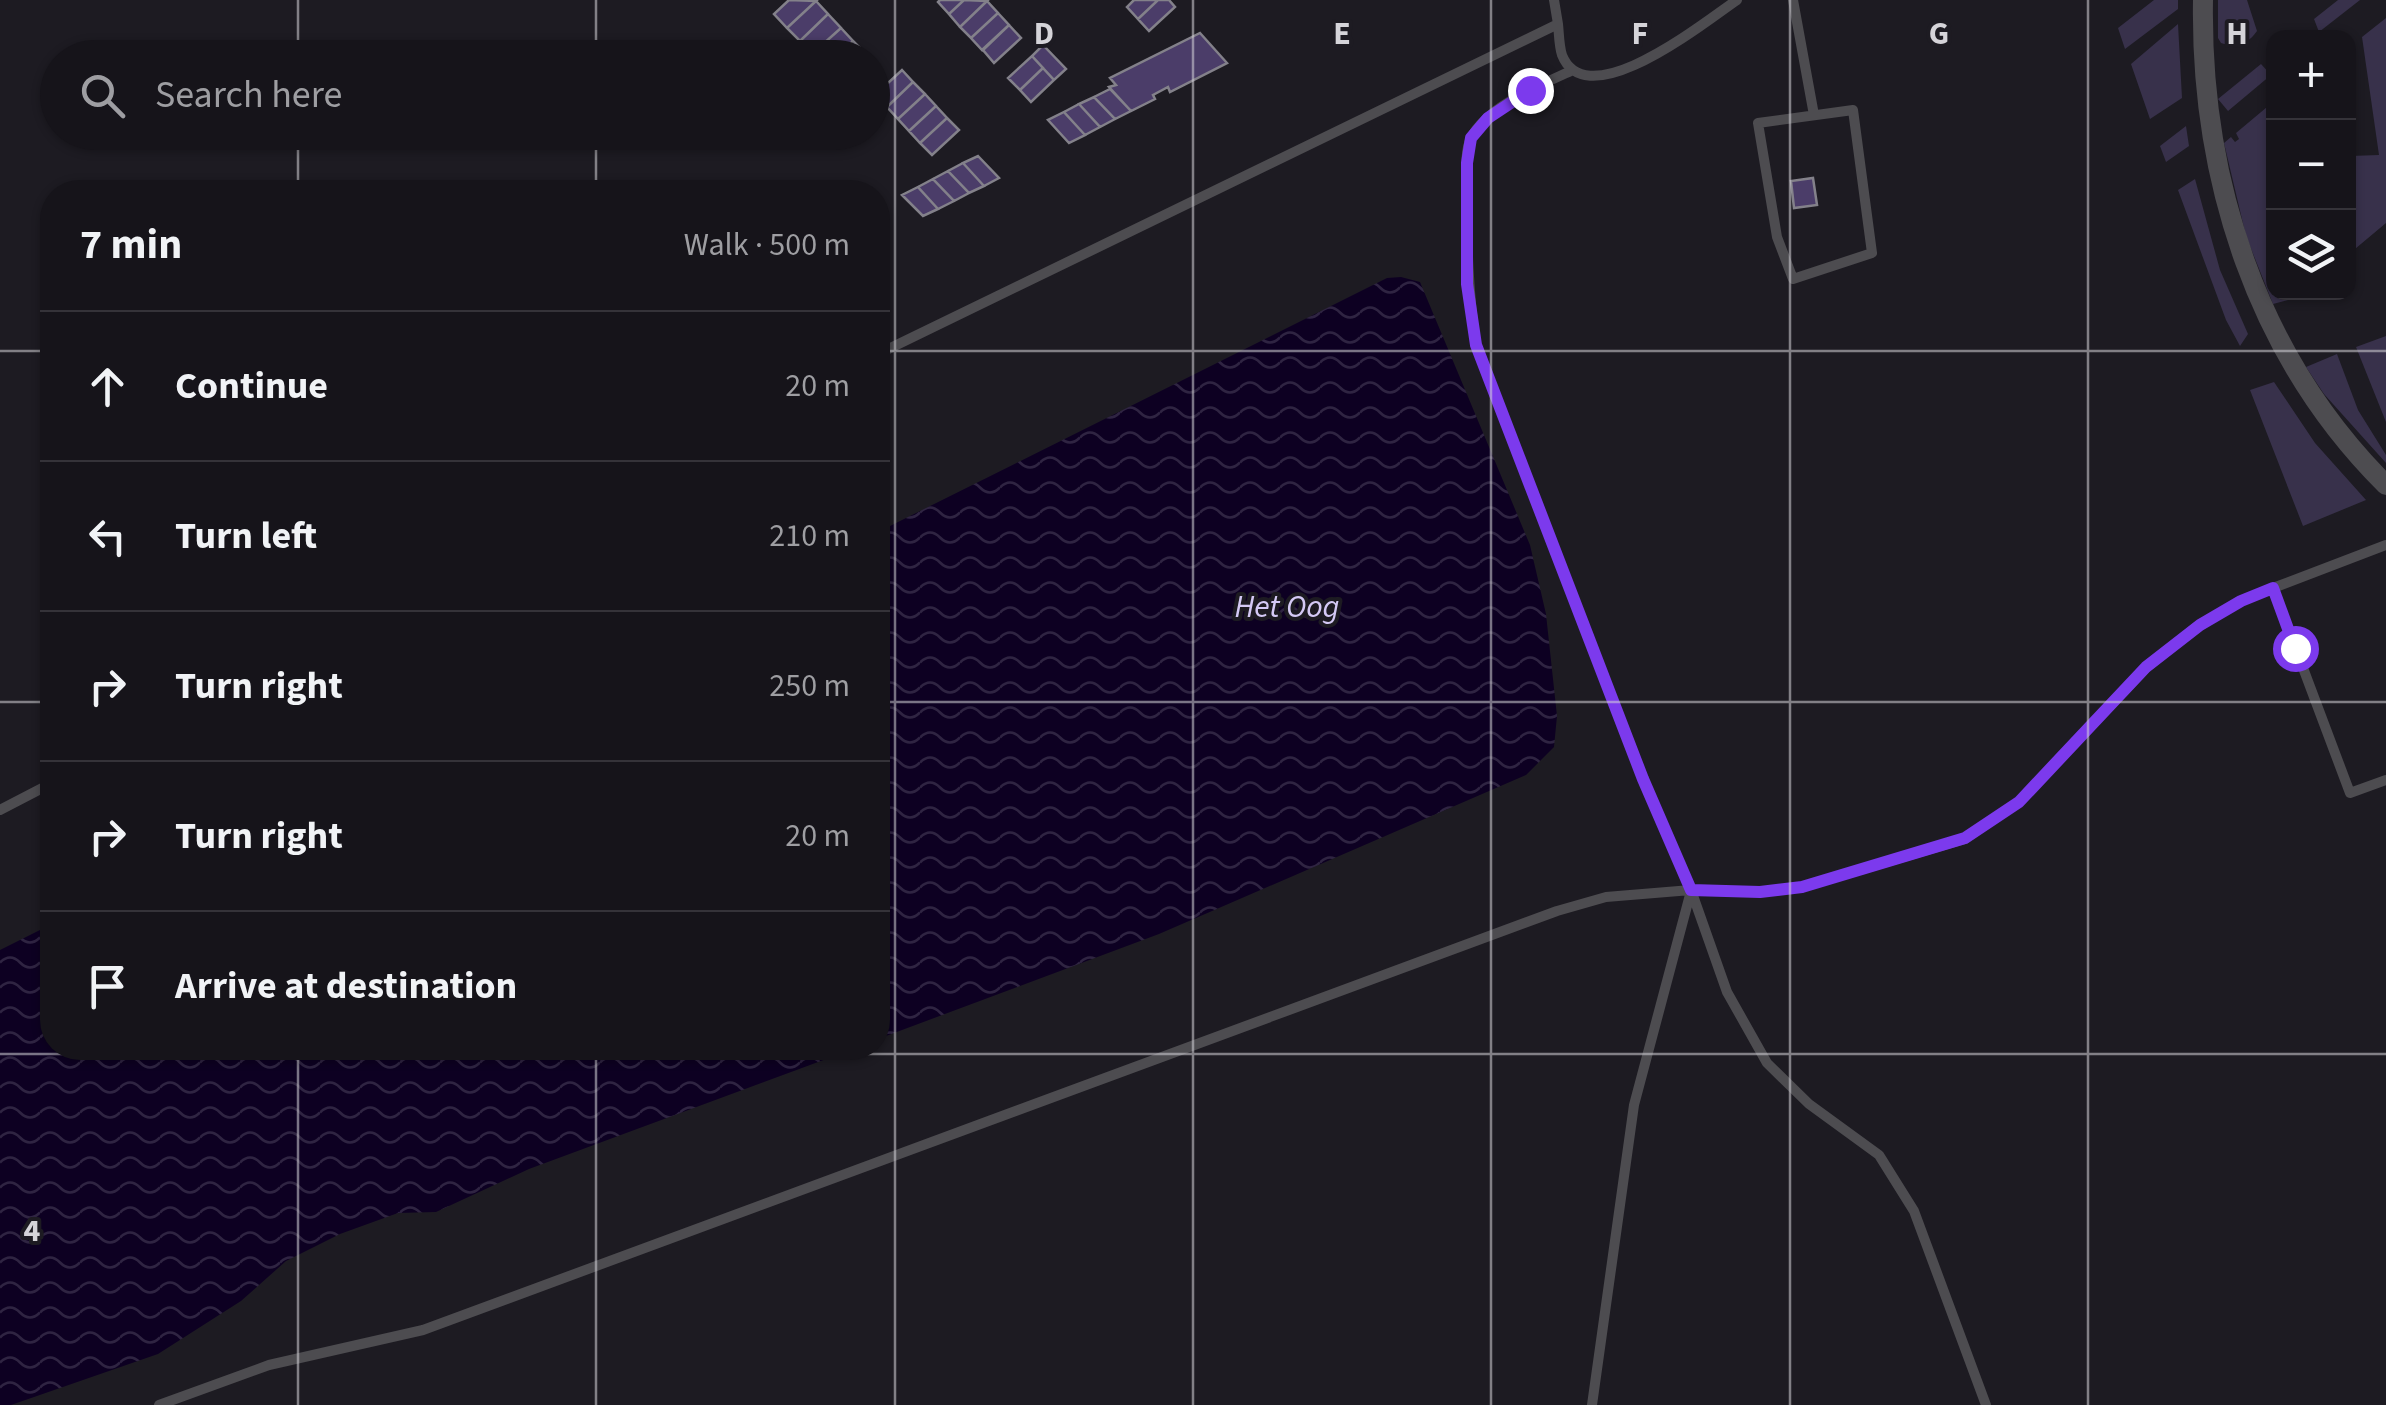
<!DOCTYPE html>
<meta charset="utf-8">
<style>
:root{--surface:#16141a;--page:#232127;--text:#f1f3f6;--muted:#9e9ea2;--line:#353339}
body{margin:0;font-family:"Source Sans 3",sans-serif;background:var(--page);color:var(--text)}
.controls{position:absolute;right:30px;top:30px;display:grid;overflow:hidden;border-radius:20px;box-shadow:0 2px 8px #0004}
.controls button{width:90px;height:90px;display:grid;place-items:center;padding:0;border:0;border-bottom:2px solid var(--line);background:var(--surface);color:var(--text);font:50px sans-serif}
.stop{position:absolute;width:30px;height:30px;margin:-22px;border:8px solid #7c3aed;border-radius:50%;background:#fff}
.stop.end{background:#7c3aed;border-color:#fff;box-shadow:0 2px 10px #0008}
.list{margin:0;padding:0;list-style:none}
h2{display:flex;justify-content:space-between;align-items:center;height:130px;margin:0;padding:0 40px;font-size:42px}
h2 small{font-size:32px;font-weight:400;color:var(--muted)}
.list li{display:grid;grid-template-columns:65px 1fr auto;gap:30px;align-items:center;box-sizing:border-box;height:150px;padding:0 40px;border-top:2px solid var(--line)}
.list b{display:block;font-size:38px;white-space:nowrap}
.list em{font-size:32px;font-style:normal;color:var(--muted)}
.icon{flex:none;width:55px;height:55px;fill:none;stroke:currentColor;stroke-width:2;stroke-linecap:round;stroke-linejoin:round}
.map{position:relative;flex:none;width:2386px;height:1405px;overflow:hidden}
.search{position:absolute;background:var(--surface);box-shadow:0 2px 8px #0004;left:40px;top:40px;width:850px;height:110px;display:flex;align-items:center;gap:25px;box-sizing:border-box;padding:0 35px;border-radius:55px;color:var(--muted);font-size:38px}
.panel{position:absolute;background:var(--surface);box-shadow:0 2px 8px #0004;left:40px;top:180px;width:850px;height:880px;border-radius:40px}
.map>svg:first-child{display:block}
.grass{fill:#38314b}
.water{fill:url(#water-waves)}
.building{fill:#4b3d69;stroke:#83818a;stroke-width:2.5}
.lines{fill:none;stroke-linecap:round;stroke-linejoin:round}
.lane{stroke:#4d4c50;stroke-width:10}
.street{stroke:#4d4c50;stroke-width:20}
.route{stroke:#7c3aed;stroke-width:12}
.grid{fill:none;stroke:#d5d4d9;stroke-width:2.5;stroke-opacity:0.55}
.labels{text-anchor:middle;stroke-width:8;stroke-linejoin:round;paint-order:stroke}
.water-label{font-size:32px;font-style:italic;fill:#d4c9f5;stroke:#1d1b22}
.grid-label{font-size:32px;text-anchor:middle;font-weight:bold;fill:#d5d4d9;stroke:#1d1b22;stroke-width:8;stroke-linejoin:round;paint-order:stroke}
</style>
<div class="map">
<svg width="2386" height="1405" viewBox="0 0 2386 1405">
<defs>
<pattern id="water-waves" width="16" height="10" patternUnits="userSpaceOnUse" patternTransform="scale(2.5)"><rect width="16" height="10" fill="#0d0022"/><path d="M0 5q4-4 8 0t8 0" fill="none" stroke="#2f2442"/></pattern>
</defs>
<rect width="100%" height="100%" fill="#1d1b22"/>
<path class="grass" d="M2154,0H2178V9L2125,49L2118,28Z
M2247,0L2257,31C2248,44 2237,48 2221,43L2218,38V0Z
M2338,0H2360L2319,32L2314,19Z
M2386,18V223L2349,254V147L2350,156L2379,155L2362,37Z
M2178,24L2182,98L2150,119L2131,64Z
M2261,64L2271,75L2228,111L2218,99Z
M2273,102L2274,292L2304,293L2296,298L2273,304L2246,236L2224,143L2231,137L2235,142L2239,139L2236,133Z
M2186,126L2189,146L2166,162L2160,146Z
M2195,179L2220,270L2248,334L2240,346L2226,320L2178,190Z
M2386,336V422L2356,347Z
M2337,354L2358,410L2386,455V463L2324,394L2306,367Z
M2274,382L2315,443L2366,500L2303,526L2250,390Z"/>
<path class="water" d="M1401,277L1420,282L1530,545L1546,614L1557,716L1554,747L1526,775L1159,934L878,1039V532L1387,278Z
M52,924V1048H856L529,1169L436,1212L398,1213L340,1234L286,1261L241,1301L158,1354L11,1405H0V950Z"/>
<path class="building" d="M789,0L816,1L787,28L774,14Z
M940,0H964L949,14L938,2Z
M964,0L987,1L960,27L949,14Z
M1134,0H1158L1138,19L1127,7Z
M1158,0H1169L1175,7L1149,31L1138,19Z
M816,1L828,14L800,41L787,28Z
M987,1L998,13L971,38L960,27Z
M998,13L1009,25L982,50L971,38Z
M828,14L841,28L812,54L800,41Z
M1009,25L1021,38L994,63L983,50Z
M841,28L853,41L836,58H815L812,54Z
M1200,33L1227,63L1170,92L1168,87L1153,95L1155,99L1131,111L1109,87L1116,85L1110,78Z
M853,41L866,54L862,58H836Z
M1043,45L1066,69L1054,80L1032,56Z
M1032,56L1043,68L1020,90L1008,78Z
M1043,68L1054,80L1031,102L1020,90Z
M902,70L913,82L887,107L875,95Z
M913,82L925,94L898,119L887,107Z
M1110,89L1131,111L1115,119L1094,97Z
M925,94L936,106L909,131L898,119Z
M1094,97L1115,119L1100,127L1079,104Z
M1079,104L1100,127L1085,135L1064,112Z
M936,106L947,118L920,143L909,131Z
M1064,112L1085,135L1069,143L1048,120Z
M947,118L959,130L932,155L920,143Z
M978,156L999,178L984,186L963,163Z
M963,163L984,186L969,193L948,171Z
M948,171L969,193L954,201L933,179Z
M1813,178L1817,205L1794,208L1791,181Z
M933,179L954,201L938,209L918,187Z
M918,187L938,209L923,216L902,195Z"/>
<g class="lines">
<path class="lane" d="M1793,0L1814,115
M1558,24C1559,33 1559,46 1562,55C1587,118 1707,20 1737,0
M1573,70C1543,84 1487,106 1471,138C1464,152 1467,175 1467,191C1467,246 1468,291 1476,345L1643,779L1691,890L1727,992L1767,1063L1809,1104L1879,1155L1914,1211L1986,1405
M1853,110L1872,253L1793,279L1777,237L1758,123Z
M878,354L1558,24L1554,0
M2386,545L2273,588L2350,793L2386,780
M0,810L52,783
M159,1405L269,1365L423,1330L1557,911L1606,897L1691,890L1760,892L1802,887L1965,839L2019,802L2147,667L2199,625L2241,601L2273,588
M1592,1405L1634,1105L1691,891"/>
<path class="street" d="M2203,0C2200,179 2257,357 2386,485"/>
</g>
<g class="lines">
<path class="route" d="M1530,90L1488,118L1471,138L1467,163V284L1476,345L1643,779L1691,890L1760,892L1802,887L1965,838L2019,802L2146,667L2200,625L2241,601L2273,588L2295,648"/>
</g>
<path class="grid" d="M298,0V58M596,0V58M895,0V1405M1193,0V1405M1491,0V1405M1790,0V1405M2088,0V1405M298,132V192M596,132V192M0,351H52M878,351H2386M0,702H52M878,702H2386M298,1048V1405M596,1048V1405M0,1054H2386"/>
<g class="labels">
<g class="water-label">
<text x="1287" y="617">Het Oog</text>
</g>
</g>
<g class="grid-label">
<text x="1044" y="44">D</text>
<text x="1342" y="44">E</text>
<text x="1640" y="44">F</text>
<text x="1939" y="44">G</text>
<text x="2237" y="44">H</text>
<text x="32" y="1241">4</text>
</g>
</svg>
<div class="controls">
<button>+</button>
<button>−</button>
<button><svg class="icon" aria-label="layers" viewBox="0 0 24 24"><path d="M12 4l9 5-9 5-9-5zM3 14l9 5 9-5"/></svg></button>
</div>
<div class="stop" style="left:2295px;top:648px"></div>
<div class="stop end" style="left:1530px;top:90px"></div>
<div class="search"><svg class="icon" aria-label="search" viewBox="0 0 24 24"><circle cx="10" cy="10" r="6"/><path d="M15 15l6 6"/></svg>Search here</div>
<section class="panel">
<h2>7 min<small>Walk · 500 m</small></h2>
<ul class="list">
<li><svg class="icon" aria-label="ahead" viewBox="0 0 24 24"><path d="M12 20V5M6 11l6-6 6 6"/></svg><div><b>Continue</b></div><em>20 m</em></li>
<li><svg class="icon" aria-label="left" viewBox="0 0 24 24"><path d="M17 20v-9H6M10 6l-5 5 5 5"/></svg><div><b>Turn left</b></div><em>210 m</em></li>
<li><svg class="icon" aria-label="right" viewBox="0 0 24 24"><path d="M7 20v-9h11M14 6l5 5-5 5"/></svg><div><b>Turn right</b></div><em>250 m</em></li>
<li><svg class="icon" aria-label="right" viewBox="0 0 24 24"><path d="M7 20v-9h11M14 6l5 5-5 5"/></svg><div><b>Turn right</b></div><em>20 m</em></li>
<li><svg class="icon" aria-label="arrive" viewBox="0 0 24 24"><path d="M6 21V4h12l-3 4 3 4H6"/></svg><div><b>Arrive at destination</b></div></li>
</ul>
</section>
</div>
